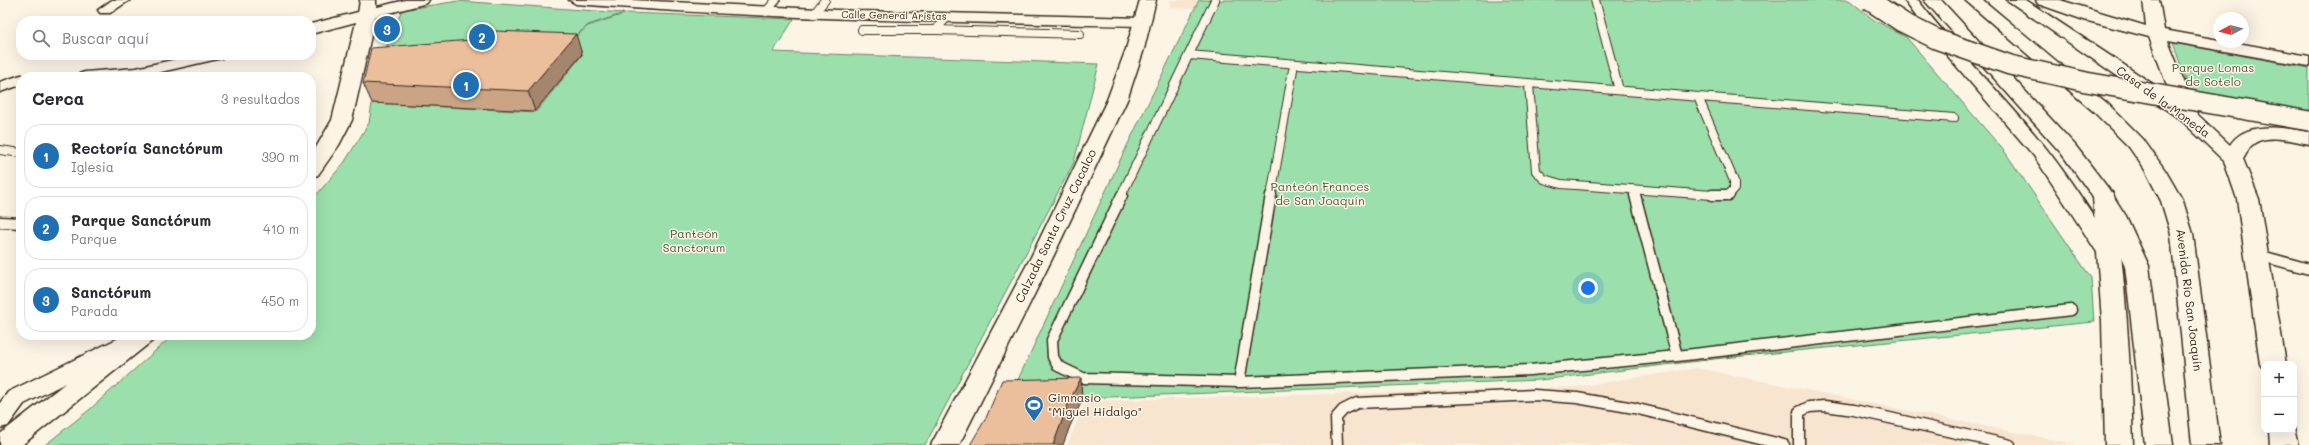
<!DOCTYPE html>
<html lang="es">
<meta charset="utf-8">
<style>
:root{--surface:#fff;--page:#f2f2f3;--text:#2b2b33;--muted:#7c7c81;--line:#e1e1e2;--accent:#1f6fb2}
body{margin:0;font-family:Mali,sans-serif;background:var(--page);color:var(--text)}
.controls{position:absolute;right:12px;bottom:12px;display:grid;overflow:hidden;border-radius:8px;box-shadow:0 4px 16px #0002}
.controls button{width:36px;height:36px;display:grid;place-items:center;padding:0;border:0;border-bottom:1px solid var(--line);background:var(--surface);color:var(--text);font:20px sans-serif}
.compass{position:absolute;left:2213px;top:12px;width:36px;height:36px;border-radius:50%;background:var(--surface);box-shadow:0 4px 16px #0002;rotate:263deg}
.you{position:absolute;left:1588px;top:288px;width:14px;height:14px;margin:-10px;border:3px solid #fff;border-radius:50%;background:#1a73e8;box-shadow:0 0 0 6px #1a73e833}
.badge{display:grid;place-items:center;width:26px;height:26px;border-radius:50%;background:var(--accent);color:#fff;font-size:13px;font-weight:700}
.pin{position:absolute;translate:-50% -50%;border:2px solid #fff;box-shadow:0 1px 4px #0006}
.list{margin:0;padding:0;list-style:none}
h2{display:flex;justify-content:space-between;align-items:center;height:52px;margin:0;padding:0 16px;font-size:17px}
h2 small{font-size:13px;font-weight:400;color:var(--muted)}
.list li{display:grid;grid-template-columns:26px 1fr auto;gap:12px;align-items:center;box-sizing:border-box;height:64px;margin:0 8px 8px;padding:0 8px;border:1px solid var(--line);border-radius:16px}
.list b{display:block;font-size:15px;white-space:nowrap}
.list p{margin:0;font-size:13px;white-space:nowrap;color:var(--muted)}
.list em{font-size:13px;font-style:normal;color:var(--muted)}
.icon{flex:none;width:22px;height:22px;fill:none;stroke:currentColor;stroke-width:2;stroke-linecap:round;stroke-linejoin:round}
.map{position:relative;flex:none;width:2309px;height:445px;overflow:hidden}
.search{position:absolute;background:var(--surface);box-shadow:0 4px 16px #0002;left:16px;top:16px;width:300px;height:44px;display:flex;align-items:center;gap:10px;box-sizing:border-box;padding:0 14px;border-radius:16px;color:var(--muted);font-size:15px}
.panel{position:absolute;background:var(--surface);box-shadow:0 4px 16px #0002;left:16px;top:72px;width:300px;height:268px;border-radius:16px}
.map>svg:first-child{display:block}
.built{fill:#f7e5cf}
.green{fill:#9be0ac;stroke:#6b8565}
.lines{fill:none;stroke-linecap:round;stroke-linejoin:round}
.lane-far1-casing{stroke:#3b2a1e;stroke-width:10}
.lane-casing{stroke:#3b2a1e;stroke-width:13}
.street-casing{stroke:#3b2a1e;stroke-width:3}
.secondary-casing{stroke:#3b2a1e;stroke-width:3}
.highway-casing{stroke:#3b2a1e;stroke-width:3}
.lane-far1{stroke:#fcf5e5;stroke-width:8}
.lane{stroke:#fcf5e5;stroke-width:10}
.street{fill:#fcf5e5;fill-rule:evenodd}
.secondary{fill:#fcf5e5;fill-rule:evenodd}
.highway{fill:#fcf5e5;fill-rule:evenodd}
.highway-bridge-casing{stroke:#3b2a1e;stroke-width:22;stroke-linecap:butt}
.highway-bridge{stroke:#fcf5e5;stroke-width:19}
.wall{fill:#caa485;stroke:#3b2a1e}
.shaded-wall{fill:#a4866c;stroke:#3b2a1e}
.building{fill:#ebbf9b;stroke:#3b2a1e}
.labels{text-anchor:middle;stroke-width:3;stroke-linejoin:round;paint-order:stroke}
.far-street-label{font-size:10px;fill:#3b2a1e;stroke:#fcf5e5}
.park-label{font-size:12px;fill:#535842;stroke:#fcf5e5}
.street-label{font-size:12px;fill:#3b2a1e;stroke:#fcf5e5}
.poi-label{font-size:12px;fill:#3b2a1e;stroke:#fcf5e5;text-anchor:start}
</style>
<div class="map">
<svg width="2309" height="445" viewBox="0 0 2309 445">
<rect width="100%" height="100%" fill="#fcf5e5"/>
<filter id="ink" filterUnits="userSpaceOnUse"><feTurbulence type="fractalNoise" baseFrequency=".025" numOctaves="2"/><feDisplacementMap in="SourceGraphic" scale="8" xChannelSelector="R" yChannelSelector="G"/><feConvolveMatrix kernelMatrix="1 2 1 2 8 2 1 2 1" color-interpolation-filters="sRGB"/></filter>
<g filter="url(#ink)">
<path class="built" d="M1171,0H1198L1194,9L1170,8Z
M1697,368L2079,445H1067L1086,401L1575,387Z"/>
<path class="green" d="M1199,0H1849L1874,20L1906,37L2005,152L2091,278L2094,322L1723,358L1540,380L1008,401L1123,154Z
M458,1L624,13L588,25L556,53L378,67L402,10Z
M627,13L794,19L773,52L1099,64L1074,162L925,445H45L89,410L173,335H311V201L344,163L369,123L372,103L536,112L583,54L558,53L588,26Z
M2173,43L2309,68V115L2191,94Z"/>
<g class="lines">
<g class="lane-far1-casing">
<path id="lane-far1" d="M1595,0L1619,90
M766,12L776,0
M814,14L825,0
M862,30H936L947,17
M936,30L1080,34
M1189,55L1954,118
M1529,85L1536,171L1544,179L1561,184L1726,196
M1698,97L1734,181V189L1728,196
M0,150L21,153
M1634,190L1636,196
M1121,196L1215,0
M1271,196L1294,64"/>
</g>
<g class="lane-casing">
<path id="lane" d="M1122,195L1052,340L1053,357L1058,366L1083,378L1239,382L1530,370L1677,356L2071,310
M1635,195L1677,356
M1712,195H1729
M0,222L21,223
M2258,255L2309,269
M1239,382L1271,195
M1337,445L1336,418L1343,410L1357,403L1534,395L1577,398L1634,408L1784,445
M1799,445V412L1809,407L1825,406L1854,410L2010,445"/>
</g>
<g class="street-casing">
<path id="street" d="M112,0H130L110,13H100L98,10Z
M405,0H429L427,3L311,34V24Z
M569,0H631L858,11L1141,18L1148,22L1141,26C952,22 764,19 576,4Z
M1904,0H1918C1954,48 1998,89 2036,136C2067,173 2093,215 2119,256L2116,260L2109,262L2102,260L2034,156L1933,39Z
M195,55H224L222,58L139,77H77L79,74L85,72L136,68Z
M21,75L27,77H21V85L0,92V82Z
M125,335H154L151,340L24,404L8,426L0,428V403L8,392Z"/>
</g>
<g class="secondary-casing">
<path id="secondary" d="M360,0H376V14L352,120L339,145L318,175L311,177V156L332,120L358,14Z
M1140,0H1156L1144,49L1127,100L1053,257L959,445H931L1031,257L1107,100L1126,49Z
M2007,0H2026L2171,96L2149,37L2084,20L2038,4L2036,0H2060L2146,26L2143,0H2159L2164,30L2219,40V42H2232L2309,56V66L2168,41L2197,114L2230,145C2246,120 2284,128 2309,132V144C2293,141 2264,132 2251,146C2248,149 2246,155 2243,159L2259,199L2286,364H2264V370L2260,364L2237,199L2224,161L2181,120Z
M2104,191L2112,192C2120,205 2118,229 2120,243C2127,310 2131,378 2133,445H2105L2102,321L2093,197L2096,192Z
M127,335H155L152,341L22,445H0V434Z
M2294,427L2298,445H2270L2269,430H2294Z"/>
</g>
<g class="highway-casing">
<path id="highway" d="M1924,0H1941L2075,145L2108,188L2126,216L2149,266L2173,445H2145L2125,266L2104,216L2090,193L2061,153Z
M1965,0H1983L2108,104L2143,139L2165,170L2183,201L2193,234L2220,445H2192L2171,234L2161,201L2145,170L2129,147L2094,112Z"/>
</g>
<use href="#lane-far1" class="lane-far1"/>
<use href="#lane" class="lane"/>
<use href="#street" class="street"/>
<use href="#secondary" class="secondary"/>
<use href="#highway" class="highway"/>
<g class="highway-bridge-casing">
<path id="highway-bridge" d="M1869,0L1902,22L1936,39L2010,65L2086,82L2309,121"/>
</g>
<use href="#highway-bridge" class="highway-bridge"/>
</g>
<path class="wall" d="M582,54L535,111L372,103L363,83Z"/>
<path class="shaded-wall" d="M576,34L582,54L535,111L528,91Z
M1081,378L1082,401L1070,426L1063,445H1053L1069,402Z"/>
<path class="building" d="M494,31L576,34L528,91L363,83L371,48L471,40Z
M1081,378L1069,402L1053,445H970L986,418L1002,380Z"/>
</g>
<defs>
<g id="stadium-pin" transform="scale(1)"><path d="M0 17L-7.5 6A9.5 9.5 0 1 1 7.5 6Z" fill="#1f6fb2" stroke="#fcf5e5"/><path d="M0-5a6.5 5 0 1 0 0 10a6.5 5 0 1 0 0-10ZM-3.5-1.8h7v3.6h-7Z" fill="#fff"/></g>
</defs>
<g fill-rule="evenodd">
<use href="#stadium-pin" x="1034" y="405"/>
</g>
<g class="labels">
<g class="far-street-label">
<text transform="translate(894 15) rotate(1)" y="4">Calle General Aristas</text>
</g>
<g class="park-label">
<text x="2213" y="72">Parque Lomas<tspan x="2213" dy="14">de Sotelo</tspan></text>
<text x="1320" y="191">Panteón Frances<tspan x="1320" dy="14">de San Joaquín</tspan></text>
<text x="694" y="238">Panteón<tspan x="694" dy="14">Sanctorum</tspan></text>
</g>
<g class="street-label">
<text transform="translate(2163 102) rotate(36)" y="4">Casa de la Moneda</text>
<text transform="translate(1056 226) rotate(-64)" y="4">Calzada Santa Cruz Cacalco</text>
<text transform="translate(2189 300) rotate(83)" y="4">Avenida Río San Joaquín</text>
</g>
<g class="poi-label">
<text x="1048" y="402">Gimnasio<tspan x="1048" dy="14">"Miguel Hidalgo"</tspan></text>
</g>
</g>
</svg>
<div class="controls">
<button>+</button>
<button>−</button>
</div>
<svg class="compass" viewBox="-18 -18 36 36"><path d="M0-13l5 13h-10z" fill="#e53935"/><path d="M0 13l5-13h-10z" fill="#7c7c81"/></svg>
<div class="you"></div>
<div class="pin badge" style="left:466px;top:85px">1</div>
<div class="pin badge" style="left:482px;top:37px">2</div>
<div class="pin badge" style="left:387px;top:29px">3</div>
<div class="search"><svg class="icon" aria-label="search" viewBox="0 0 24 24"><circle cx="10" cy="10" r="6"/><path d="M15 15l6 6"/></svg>Buscar aquí</div>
<section class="panel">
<h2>Cerca<small>3 resultados</small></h2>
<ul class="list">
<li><span class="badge">1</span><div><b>Rectoría Sanctórum</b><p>Iglesia</p></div><em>390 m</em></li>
<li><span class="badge">2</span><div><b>Parque Sanctórum</b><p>Parque</p></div><em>410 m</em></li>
<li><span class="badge">3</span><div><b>Sanctórum</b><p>Parada</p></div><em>450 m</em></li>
</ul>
</section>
</div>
